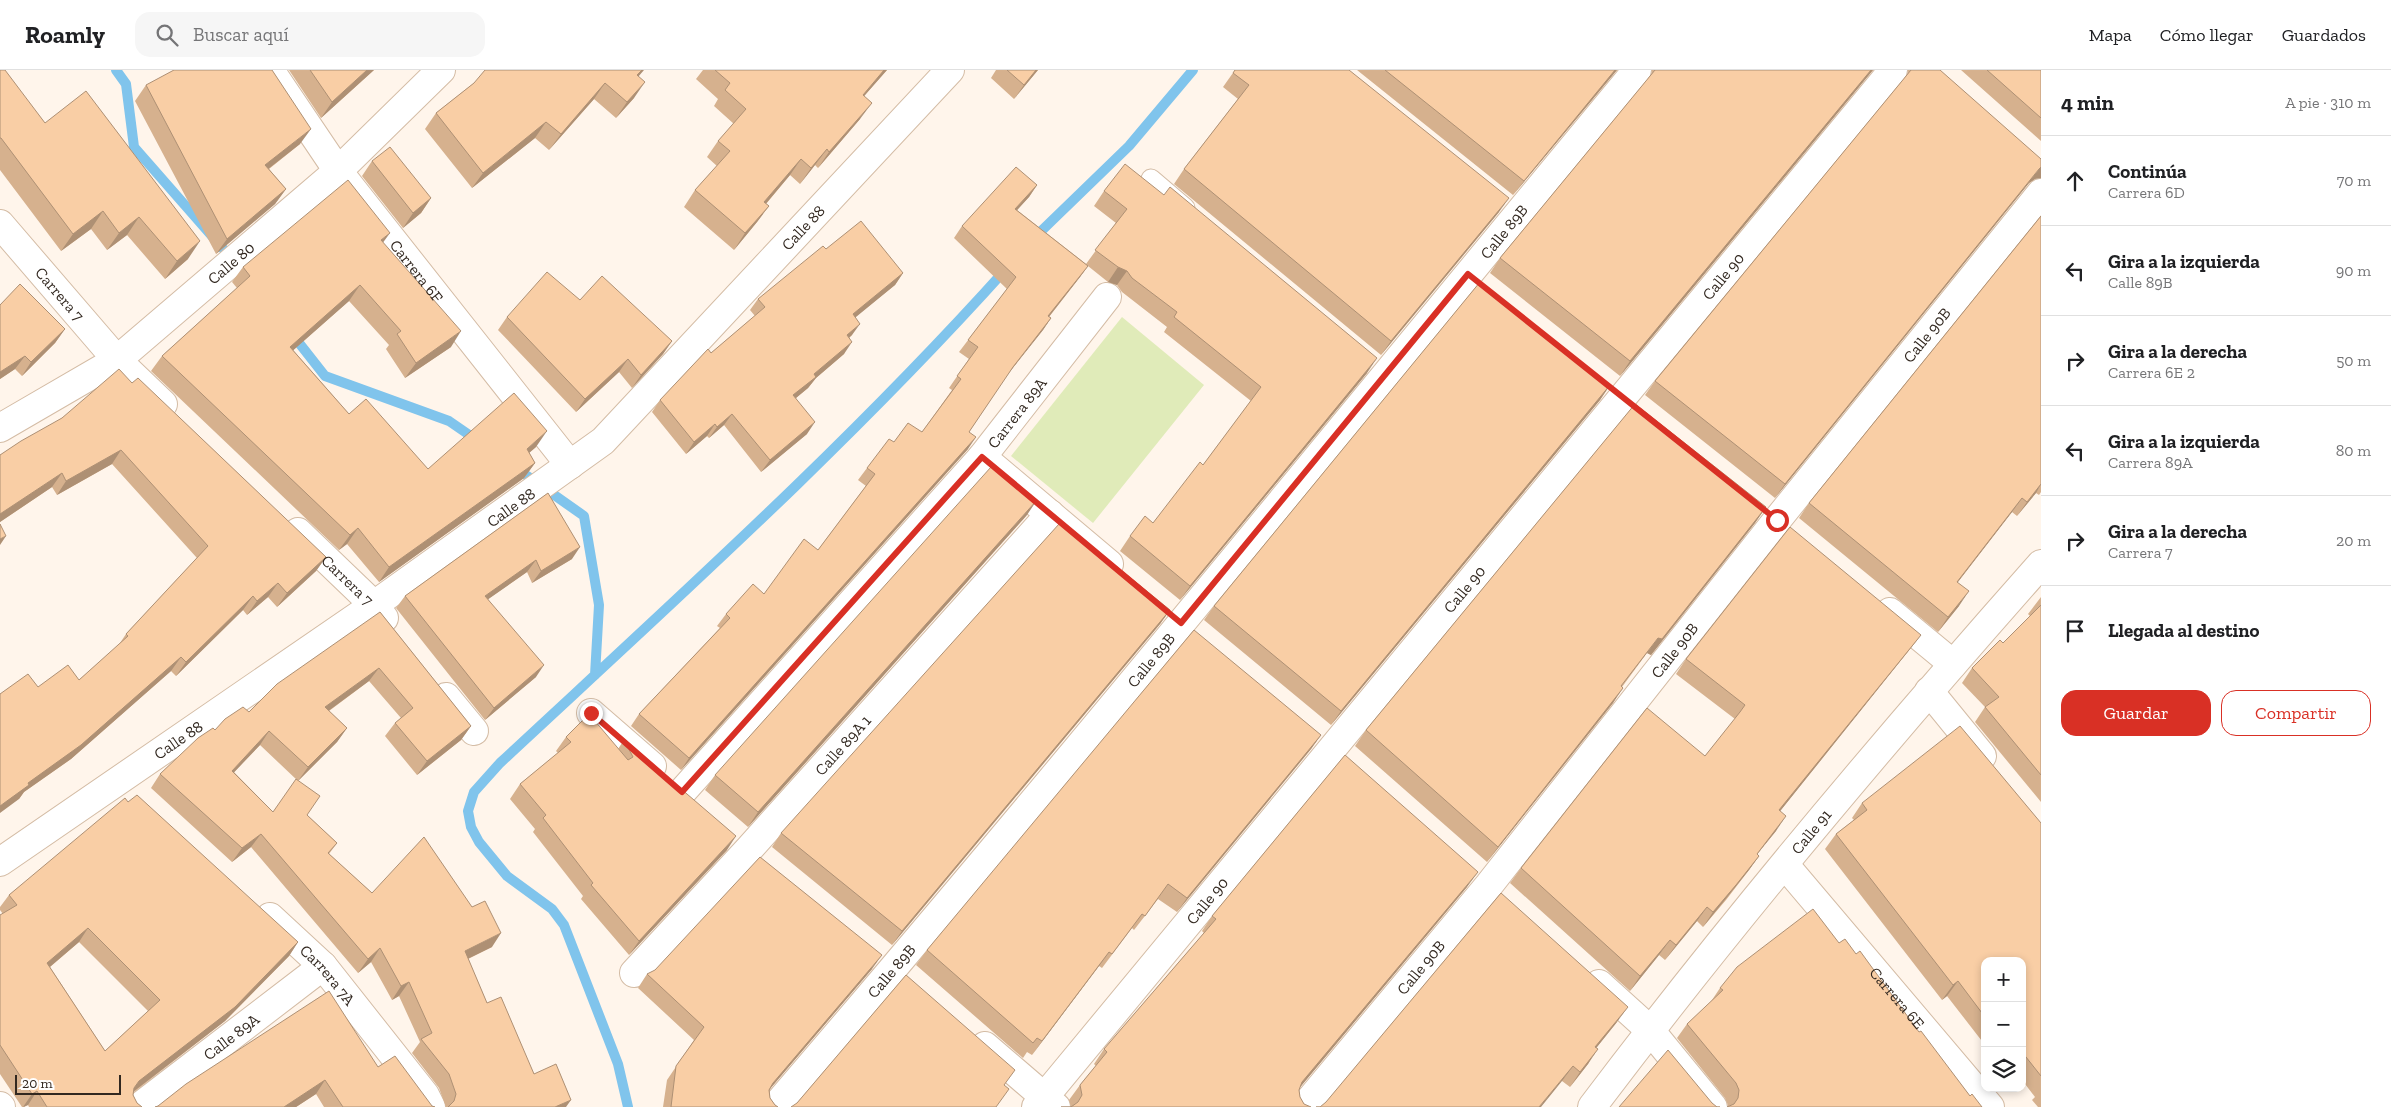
<!DOCTYPE html>
<html lang="es">
<meta charset="utf-8">
<style>
:root{--surface:#fff;--page:#f6f6f6;--text:#202124;--muted:#757577;--line:#e0e0e0;--accent:#d93025}
body{margin:0;font-family:"Zilla Slab",serif;background:var(--page);color:var(--text)}
.controls{position:absolute;right:15px;bottom:15px;display:grid;overflow:hidden;border-radius:10px;box-shadow:0 2px 8px #0003}
.controls button{width:45px;height:45px;display:grid;place-items:center;padding:0;border:0;border-bottom:1px solid var(--line);background:var(--surface);color:var(--text);font:25px sans-serif}
.scale{position:absolute;left:15px;bottom:12px;width:106px;box-sizing:border-box;padding-left:5px;border:2px solid #322820;border-top:0;font-size:14px;line-height:18px;white-space:nowrap;color:#322820;-webkit-text-stroke:4px #fff;paint-order:stroke}
.stop{position:absolute;width:15px;height:15px;margin:-11px;border:4px solid #d93025;border-radius:50%;background:#fff}
.stop.end{background:#d93025;border-color:#fff;box-shadow:0 1px 5px #0008}
.list{margin:0;padding:0;list-style:none}
h2{display:flex;justify-content:space-between;align-items:center;height:65px;margin:0;padding:0 20px;font-size:21px}
h2 small{font-size:16px;font-weight:400;color:var(--muted)}
.list li{display:grid;grid-template-columns:32px 1fr auto;gap:15px;align-items:center;box-sizing:border-box;height:90px;padding:0 20px;border-top:1px solid var(--line)}
.list b{display:block;font-size:19px;white-space:nowrap}
.list p{margin:0;font-size:16px;white-space:nowrap;color:var(--muted)}
.list em{font-size:16px;font-style:normal;color:var(--muted)}
.actions{display:flex;gap:10px;padding:15px 20px}
.actions a{flex:1;padding:11px 0;border:1px solid var(--accent);border-radius:15px;text-align:center;font-size:18px;color:var(--accent)}
.actions .main{background:var(--accent);color:#fff}
.icon{flex:none;width:28px;height:28px;fill:none;stroke:currentColor;stroke-width:2;stroke-linecap:round;stroke-linejoin:round}
.map{position:relative;flex:none;width:2041px;height:1037px;overflow:hidden}
header{display:flex;align-items:center;gap:30px;box-sizing:border-box;height:70px;padding:0 25px;background:var(--surface);border-bottom:1px solid var(--line)}
header strong{font-size:24px}
nav{display:flex;gap:28px;margin-inline-start:auto;font-size:18px}
.search{width:350px;height:45px;background:var(--page);display:flex;align-items:center;gap:12px;box-sizing:border-box;padding:0 18px;border-radius:15px;color:var(--muted);font-size:19px}
main{display:flex}
aside{flex:1;background:var(--surface)}
.map>svg:first-child{display:block}
.green{fill:#e0ebb9}
.lines{fill:none;stroke-linecap:round;stroke-linejoin:round}
.stream{stroke:#80c4ec;stroke-width:10}
.lane-casing{stroke:#d4bca5;stroke-width:21}
.street-casing{stroke:#d4bca5;stroke-width:30}
.lane{stroke:#fff;stroke-width:19}
.street{stroke:#fff;stroke-width:28}
.wall{fill:#d6b18e;fill-rule:evenodd}
.shaded-wall{fill:#ae9074}
.building{fill:#f9cea5;stroke:#ae9074;fill-rule:evenodd}
.route{stroke:#d93025;stroke-width:6}
.labels{text-anchor:middle;stroke-width:4;stroke-linejoin:round;paint-order:stroke}
.street-label{font-size:16px;fill:#322820;stroke:#fff}
</style>
<header>
<strong>Roamly</strong>
<div class="search"><svg class="icon" aria-label="search" viewBox="0 0 24 24"><circle cx="10" cy="10" r="6"/><path d="M15 15l6 6"/></svg>Buscar aquí</div>
<nav><a>Mapa</a><a>Cómo llegar</a><a>Guardados</a></nav>
</header>
<main>
<div class="map">
<svg width="2041" height="1037" viewBox="0 0 2041 1037">
<rect width="100%" height="100%" fill="#fff5eb"/>
<path class="green" d="M1122,247L1204,315L1093,453L1011,386Z"/>
<g class="lines">
<path class="stream" d="M116,0L126,14L134,77L233,190
M1034,168L1129,76L1193,0
M292,264L325,306L449,351L478,371
M516,398L584,446L599,535L595,605
M628,1037L618,994L564,855L552,839L507,806L479,772L471,757L468,741L474,722L500,693C673,532 848,375 1006,199"/>
<g class="lane-casing">
<path id="lane" d="M1151,109L1185,138"/>
</g>
<g class="street-casing">
<g id="street">
<path id="s1" d="M270,0L338,101L570,395"/>
<path id="s2" d="M0,154L117,290L163,334"/>
<path id="s3" d="M0,358L117,290L338,101L441,0"/>
<path d="M982,387L1109,494"/>
<path id="s4" d="M298,462L374,535L384,548"/>
<path d="M1890,542L1953,594"/>
<path d="M1929,621L1982,686"/>
<path d="M446,627L474,661"/>
<path d="M591,643L652,696"/>
<path id="s5" d="M682,722L982,387L1107,227"/>
<path id="s6" d="M0,792L374,535L603,371L950,0"/>
<path id="s7" d="M1785,795L1990,1037"/>
<path id="s8" d="M270,847L323,896L425,1025L431,1037"/>
<path id="s9" d="M634,903L749,779L1050,444"/>
<path d="M1599,914L1650,960L1713,1037"/>
<path d="M985,976L1056,1037"/>
<path d="M0,1036L1,1037"/>
<path id="s10" d="M139,1037L323,896"/>
<path id="s11" d="M775,1037C1068,696 1350,346 1637,0"/>
<path id="s12" d="M1036,1037L1893,0"/>
<path id="s13" d="M1304,1037L1489,815L1777,450L2041,123"/>
<path id="s14" d="M1592,1037C1733,850 1885,670 2041,494"/>
</g>
</g>
<use href="#lane" class="lane"/>
<use href="#street" class="street"/>
</g>
<path class="wall" d="M0,0L45,53L188,189L165,209L127,165L107,180L91,159L61,181L0,100Z
M289,0H374L321,48Z
M703,0H887L864,26L860,49L818,98L815,95L800,114L790,105L766,134L769,136L757,152L734,180L684,137L695,120L717,96L707,87L718,71L734,54L714,36L718,29L696,9Z
M996,0H1038L1014,29L991,8Z
M1235,0L1499,142L1381,285L1174,114L1184,99L1238,29L1223,17Z
M1357,0H1617L1513,125Z
M1652,0H1873L1620,306L1490,203L1500,188L1651,5L1652,2Z
M1908,0H1940L2035,109L2029,113L1775,428L1645,325L1655,311L1907,5L1908,2Z
M1961,0H2041V71Z
M639,6L634,28L616,48L594,29L549,80L535,68L472,118L425,59L436,43L474,13Z
M146,15L300,74L269,99L286,119L275,134L216,184L135,31Z
M372,91L431,128L421,143L403,158L362,106Z
M1037,115L1029,127L1017,140L1086,194L1116,153L1094,136L1104,121L1367,303L1180,530L1120,481L1130,466L1153,453L1203,395L1251,331L1164,262L1167,257L1122,222L1117,215L1108,212L1088,196L1080,207L1049,247L1051,248L1043,260L1007,305L969,362L968,379L681,700L631,656L639,644L720,558L717,556L726,544L764,524L818,480L866,416L858,410L867,398L894,372L922,362L952,320L949,318L969,289L959,282L1007,219L954,168L962,156Z
M2041,146V422L2039,425L2036,423L2017,446L2012,442L1958,512L1959,536L1938,562L1799,448L1809,433Z
M383,173L451,277L405,308L386,279L389,275L349,231L293,280L349,344L428,399L536,377L529,383L535,393L524,408L379,512L347,474L339,480L151,301L162,286L237,218L232,212L243,197Z
M826,179L903,203L895,215L855,247L852,265L849,268L844,284L816,308L808,318L796,328L807,364L761,402L724,355L709,368L707,366L686,384L652,342L660,330L711,283L755,246L750,240L758,229Z
M580,230L672,271L663,284L632,318L619,302L576,342L498,260L507,247Z
M0,235L65,259L55,273L22,306L15,299L0,309Z
M132,313L326,487L316,501L277,537L268,527L247,545L243,540L176,606L171,601L71,689L24,722L19,729L38,617L79,610L118,576L126,564L197,488L112,394L57,425L52,417L0,452V385Z
M1610,315L1600,330L1331,655L1204,550L1214,536Z
M548,423L572,489L532,513L527,502L488,529L536,607L485,650L396,538L405,526Z
M1766,437L1755,453L1651,585L1647,583L1622,617L1613,633L1487,792L1355,676L1366,660Z
M1027,445L748,757L705,720L715,705Z
M2041,527V732L1975,652L1985,637L1962,613L1972,598L2003,573L2030,546L2028,544Z
M1170,540L1160,554L892,875L772,777L781,763Z
M380,542L471,656L461,670L417,705L385,666L395,653L401,648L369,611L329,641L347,658L337,672L298,711L260,675L234,702L273,742L307,745L337,773L329,784L372,823L492,877L468,889L487,933L534,1004L566,1037H446L439,1018L412,983L420,972L399,926L392,930L371,892L358,903L251,777L232,792L151,718L160,704L215,660L249,642Z
M1921,565L1910,579L1780,741L1776,761L1757,784L1759,786L1749,800L1726,830L1703,857L1697,851L1665,890L1659,885L1630,921L1510,813L1521,798L1705,686L1735,649L1676,604L1686,589Z
M1321,665L1311,679L1177,842L1158,829L1134,860L1132,858L1102,898L1099,896L1032,985L1027,982L1023,988L916,895L927,880Z
M566,667L618,679L624,670L727,780L629,885L581,829L583,826L533,762L535,759L510,729L520,714L558,683L556,681Z
M128,732L298,872L289,886L225,951L134,1022L133,1025L137,1033L142,1037H29L28,1035L24,1037H22L0,1004V845L3,844L0,840V837L9,825ZM79,872L148,941L105,981L50,897Z
M1862,733L2039,751L2041,753V1037H2038L2032,1030L2035,1027L2022,1010V891H1985V975L1947,926L1942,930L1825,779L1836,764L1854,750L1852,748Z
M1467,817L1300,1017L1299,1020L1300,1027L1304,1034L1071,1037L1069,1030L1080,1015L1096,996L1094,994L1104,979L1204,863L1202,861L1212,846Z
M1839,873L1856,884L1970,1026L1728,1036V1035L1725,1028L1677,968L1687,954L1710,933L1720,918Z
M872,899L770,1019V1028L775,1035L778,1037H663L667,1010L694,970L638,918L647,904Z
M1617,952L1596,978L1588,994L1570,1017L1562,1011L1320,1037Z
M378,997L432,1036L435,1037H324L316,1024L296,1037H155Z"/>
<path class="shaded-wall" d="M367,0H374L321,48L332,32Z
M642,0H644L626,21L637,5Z
M884,0H887L851,41L863,25Z
M1036,0H1038L1014,29L1024,15Z
M1615,0H1617L1513,125L1524,111Z
M1871,0H1873L1620,306L1630,291Z
M645,12L634,28L616,48L627,32Z
M605,13L594,29L549,80L561,64Z
M872,33L860,49L818,98L829,82Z
M546,52L535,68L472,118L483,103Z
M311,59L300,74L254,110L265,95Z
M827,79L815,95L800,114L811,98Z
M801,89L790,105L753,149L764,132Z
M2041,97V108L2035,109L2029,113L1775,428L1785,414L2039,99Z
M1037,115L1029,127L1007,151L1015,139Z
M286,119L275,134L216,184L227,169Z
M431,128L421,143L403,158L413,143Z
M1509,128L1499,142L1381,285L1391,271Z
M769,136L757,152L734,180L745,163Z
M103,141L91,159L61,181L73,164Z
M139,147L127,165L107,180L119,163Z
M390,163L379,178L381,170Z
M200,171L188,189L165,209L177,191Z
M1088,196L1080,207L1040,258L1048,246Z
M1118,197L1127,201L1117,215L1108,212Z
M903,203L895,215L845,256L853,244Z
M360,215L349,231L280,292L290,277Z
M1051,248L1043,260L1004,309L1013,297Z
M860,254L852,265L838,277L847,265Z
M65,259L55,273L22,306L31,292Z
M461,261L451,277L405,308L416,293Z
M672,271L663,284L632,318L641,305Z
M852,272L844,284L816,308L808,318L785,337L793,325L814,304Z
M25,286L15,299L0,309V302Z
M1377,288L1367,303L1180,530L1190,516Z
M628,289L619,302L576,342L585,329Z
M1610,315L1600,330L1331,655L1341,641Z
M732,344L724,355L709,368L717,357Z
M815,352L807,364L761,402L770,390Z
M715,354L707,366L686,384L694,372Z
M547,361L536,377L516,394L527,379Z
M976,367L968,379L681,700L689,688Z
M121,380L112,394L57,425L66,411Z
M535,393L524,408L379,512L389,497Z
M62,403L52,417L0,452V444Z
M2041,414L2036,423L2017,446L2027,432Z
M2022,428L2012,442L1947,526L1957,512Z
M1037,430L1027,445L748,757L758,742Z
M1766,437L1755,453L1651,585L1647,583L1611,632L1658,568Z
M358,458L347,474L339,480L350,465Z
M6,466L0,475V469Z
M580,477L572,489L532,513L541,501Z
M326,487L316,501L277,537L287,523Z
M536,490L527,502L477,537L485,526Z
M278,513L268,527L247,545L257,531Z
M1969,521L1959,536L1938,562L1948,547Z
M253,526L243,540L176,606L186,592Z
M1170,540L1160,554L892,875L902,861Z
M1921,565L1910,579L1769,755L1779,740Z
M181,587L171,601L71,689L24,722L19,729L0,743V736Z
M544,595L536,607L485,650L494,638Z
M379,598L369,611L316,650L325,637Z
M1623,618L1613,633L1487,792L1498,777Z
M471,656L461,670L417,705L427,691Z
M347,658L337,672L298,711L308,697Z
M269,661L260,675L223,714L232,701Z
M1321,665L1311,679L1177,842L1187,828Z
M1786,746L1776,761L1746,798L1757,784Z
M261,764L251,777L232,792L242,778Z
M736,766L727,780L629,885L639,871Z
M1759,786L1749,800L1703,857L1713,842Z
M1478,802L1467,817L1292,1027L1302,1012Z
M1707,837L1697,851L1665,890L1676,875Z
M88,858L79,872L38,907L47,893Z
M501,863L492,877L455,895L465,881Z
M1670,870L1659,885L1630,921L1640,906Z
M298,872L289,886L225,951L129,1025L139,1011Z
M380,878L371,892L358,903L368,889Z
M1109,882L1099,896L1032,985L1042,971Z
M882,885L872,899L763,1027L773,1013Z
M1958,911L1947,926L1942,930L1953,915Z
M409,912L399,926L392,930L401,916Z
M1628,937L1617,952L1585,992L1595,977Z
M1598,979L1588,994L1570,1017L1580,1002Z
M1573,996L1562,1011L1541,1037H1539Z
M325,1010L316,1024L296,1037H284Z
M37,1021L28,1035L23,1037L32,1024Z
M571,1030L566,1037H555Z"/>
<path class="building" d="M0,0H5L45,53L86,21L200,171L177,191L139,147L119,163L103,141L73,164L1,68H0Z
M174,0H272L311,59L265,95L286,119L227,169L146,15Z
M310,0H367L332,32Z
M485,0H642L637,5L645,12L627,32L605,13L561,64L546,52L483,103L436,43L474,13Z
M715,0H884L863,25L872,33L829,82L827,79L811,98L801,89L764,132L769,136L745,163L695,120L730,81L718,71L746,39L725,20L730,13Z
M1007,0H1036L1024,15Z
M1235,0H1349L1509,128L1391,271L1184,99L1249,15L1233,3Z
M1385,0H1615L1524,111Z
M1655,0H1871L1630,291L1500,188Z
M1911,0H1940L2041,89V97L2039,99L1785,414L1655,311Z
M1987,0H2041V48Z
M390,77L431,128L413,143L372,91Z
M1125,94L1164,125L1170,117L1377,288L1190,516L1130,466L1145,446L1153,453L1200,392L1203,395L1261,317L1174,247L1177,242L1132,208L1127,201L1118,197L1095,180L1127,139L1104,121Z
M1016,97L1037,115L1015,139L1088,196L1048,246L1051,248L1013,297L969,362L976,367L689,688L639,644L730,548L726,544L753,514L764,524L804,469L818,480L875,404L867,398L889,369L894,372L908,353L922,362L961,309L957,306L978,277L968,270L1016,207L962,156Z
M348,110L390,163L381,170L461,261L416,293L397,264L401,261L360,215L290,277L349,344L366,329L428,399L514,323L547,361L527,379L535,393L389,497L358,458L350,465L162,286L250,206L243,197Z
M2041,146V414L2027,432L2022,428L1957,512L1969,521L1948,547L1809,433Z
M861,151L903,203L853,244L860,254L847,265L852,272L814,304L816,307L793,325L815,352L770,390L732,344L717,357L715,354L694,372L660,330L708,279L711,283L765,237L758,229L823,176L826,179Z
M547,202L580,230L602,206L672,271L641,305L628,289L585,329L507,247Z
M1480,212L1610,315L1341,641L1214,536Z
M20,214L65,259L31,292L25,286L0,302V235Z
M119,299L132,313L138,308L326,487L287,523L278,513L257,531L253,526L186,592L181,587L81,675L28,713L29,715L0,736V624L28,604L38,617L68,595L79,610L128,566L126,564L208,476L121,380L66,411L62,403L0,444V385L21,371L62,348Z
M1635,334L1766,437L1662,569L1658,568L1621,616L1623,618L1498,777L1366,660Z
M991,397L1037,430L758,742L715,705Z
M548,423L580,477L541,501L536,490L485,526L544,595L494,638L405,526Z
M0,454L6,466L0,469Z
M1059,454L1111,492L1170,540L902,861L781,763Z
M1790,457L1921,565L1779,740L1786,746L1757,784L1759,786L1736,815L1713,842L1707,837L1676,875L1670,870L1640,906L1521,798L1647,638L1705,686L1740,642L1745,635L1686,589Z
M2041,535V705L1985,637L1999,627L1972,598L2000,570L2003,573Z
M380,542L471,656L427,691L395,653L413,638L379,598L325,637L347,658L308,697L269,661L232,701L273,742L296,709L320,726L307,745L337,773L328,783L372,823L424,767L472,837L485,831L501,863L465,881L487,933L501,927L534,1004L556,994L571,1030L555,1037H448L454,1031L456,1024L449,1004L421,969L432,963L409,912L401,916L380,878L368,889L261,764L242,778L160,704L198,668L213,658L215,660L225,649L243,637L249,642L277,614Z
M1194,560L1321,665L1187,828L1168,814L1145,846L1142,844L1112,884L1109,882L1042,971L1037,968L1033,973L927,880Z
M589,644L628,690L633,687L624,670L736,766L639,871L591,815L593,813L543,748L546,745L520,714L571,672L566,667Z
M1960,656L2041,753V1006L2022,982V891H1985V947L1958,911L1953,915L1836,764L1867,740L1862,733Z
M1345,685L1478,802L1302,1012L1299,1020L1300,1027L1304,1034L1311,1037H1061H1071L1078,1032L1082,1025L1080,1015L1107,982L1104,979L1216,849L1212,846Z
M137,725L298,872L235,937L139,1011L134,1018L133,1025L137,1033L142,1037H47L37,1021L32,1024L0,975V845L17,835L9,825L125,728L128,732ZM88,858L160,930L105,981L47,893Z
M760,787L882,885L773,1013L769,1020L770,1028L775,1035L778,1037H671L676,996L704,957L647,904L655,900Z
M1501,823L1628,937L1595,977L1598,979L1580,1002L1573,996L1539,1037H1316H1320L1326,1032Z
M1813,839L1839,873L1845,869L1856,884L1860,881L1919,962L1921,961L1970,1026L1972,1024L1982,1037H1727L1734,1034L1738,1028L1739,1020L1736,1013L1687,954L1723,920L1720,918L1737,897Z
M906,905L1015,1000L1004,1015L1009,1019L996,1037H791L797,1033Z
M329,921L378,997L395,986L432,1036L435,1037H343L325,1010L284,1037H155L158,1036L186,1014Z
M1668,980L1712,1033L1717,1037H1720H1619Z"/>
<g class="lines">
<path class="route" d="M591,643L682,722L982,387L1181,553L1468,204L1777,450"/>
</g>
<g class="labels">
<g class="street-label">
<text dy="6" stroke="none"><textPath href="#s6" startOffset="1028">Calle 88</textPath></text>
<text dy="6" stroke="none"><textPath href="#s11" startOffset="1139">Calle 89B</textPath></text>
<text dy="6" stroke="none"><textPath href="#s3" startOffset="285">Calle 80</textPath></text>
<text dy="6" stroke="none"><textPath href="#s1" startOffset="249">Carrera 6F</textPath></text>
<text dy="6" stroke="none"><textPath href="#s12" startOffset="1078">Calle 90</textPath></text>
<text dy="6" stroke="none"><textPath href="#s2" startOffset="92">Carrera 7</textPath></text>
<text dy="6" stroke="none"><textPath href="#s13" startOffset="992">Calle 90B</textPath></text>
<text dy="6" stroke="none"><textPath href="#s5" startOffset="506">Carrera 89A</textPath></text>
<text dy="6" stroke="none"><textPath href="#s6" startOffset="622">Calle 88</textPath></text>
<text dy="6" stroke="none"><textPath href="#s4" startOffset="69">Carrera 7</textPath></text>
<text dy="6" stroke="none"><textPath href="#s12" startOffset="672">Calle 90</textPath></text>
<text dy="6" stroke="none"><textPath href="#s13" startOffset="588">Calle 90B</textPath></text>
<text dy="6" stroke="none"><textPath href="#s11" startOffset="584">Calle 89B</textPath></text>
<text dy="6" stroke="none"><textPath href="#s6" startOffset="216">Calle 88</textPath></text>
<text dy="6" stroke="none"><textPath href="#s9" startOffset="309">Calle 89A 1</textPath></text>
<text dy="6" stroke="none"><textPath href="#s14" startOffset="352">Calle 91</textPath></text>
<text dy="6" stroke="none"><textPath href="#s12" startOffset="268">Calle 90</textPath></text>
<text dy="6" stroke="none"><textPath href="#s13" startOffset="182">Calle 90B</textPath></text>
<text dy="6" stroke="none"><textPath href="#s11" startOffset="179">Calle 89B</textPath></text>
<text dy="6" stroke="none"><textPath href="#s8" startOffset="82">Carrera 7A</textPath></text>
<text dy="6" stroke="none"><textPath href="#s7" startOffset="174">Carrera 6E</textPath></text>
<text dy="6" stroke="none"><textPath href="#s10" startOffset="116">Calle 89A</textPath></text>
</g>
</g>
</svg>
<div class="controls">
<button>+</button>
<button>−</button>
<button><svg class="icon" aria-label="layers" viewBox="0 0 24 24"><path d="M12 4l9 5-9 5-9-5zM3 14l9 5 9-5"/></svg></button>
</div>
<div class="scale">20 m</div>
<div class="stop" style="left:1777px;top:450px"></div>
<div class="stop end" style="left:591px;top:643px"></div>
</div>
<aside>
<h2>4 min<small>A pie · 310 m</small></h2>
<ul class="list">
<li><svg class="icon" aria-label="ahead" viewBox="0 0 24 24"><path d="M12 20V5M6 11l6-6 6 6"/></svg><div><b>Continúa</b><p>Carrera 6D</p></div><em>70 m</em></li>
<li><svg class="icon" aria-label="left" viewBox="0 0 24 24"><path d="M17 20v-9H6M10 6l-5 5 5 5"/></svg><div><b>Gira a la izquierda</b><p>Calle 89B</p></div><em>90 m</em></li>
<li><svg class="icon" aria-label="right" viewBox="0 0 24 24"><path d="M7 20v-9h11M14 6l5 5-5 5"/></svg><div><b>Gira a la derecha</b><p>Carrera 6E 2</p></div><em>50 m</em></li>
<li><svg class="icon" aria-label="left" viewBox="0 0 24 24"><path d="M17 20v-9H6M10 6l-5 5 5 5"/></svg><div><b>Gira a la izquierda</b><p>Carrera 89A</p></div><em>80 m</em></li>
<li><svg class="icon" aria-label="right" viewBox="0 0 24 24"><path d="M7 20v-9h11M14 6l5 5-5 5"/></svg><div><b>Gira a la derecha</b><p>Carrera 7</p></div><em>20 m</em></li>
<li><svg class="icon" aria-label="arrive" viewBox="0 0 24 24"><path d="M6 21V4h12l-3 4 3 4H6"/></svg><div><b>Llegada al destino</b></div></li>
</ul>
<div class="actions"><a class="main">Guardar</a><a>Compartir</a></div>
</aside>
</main>
